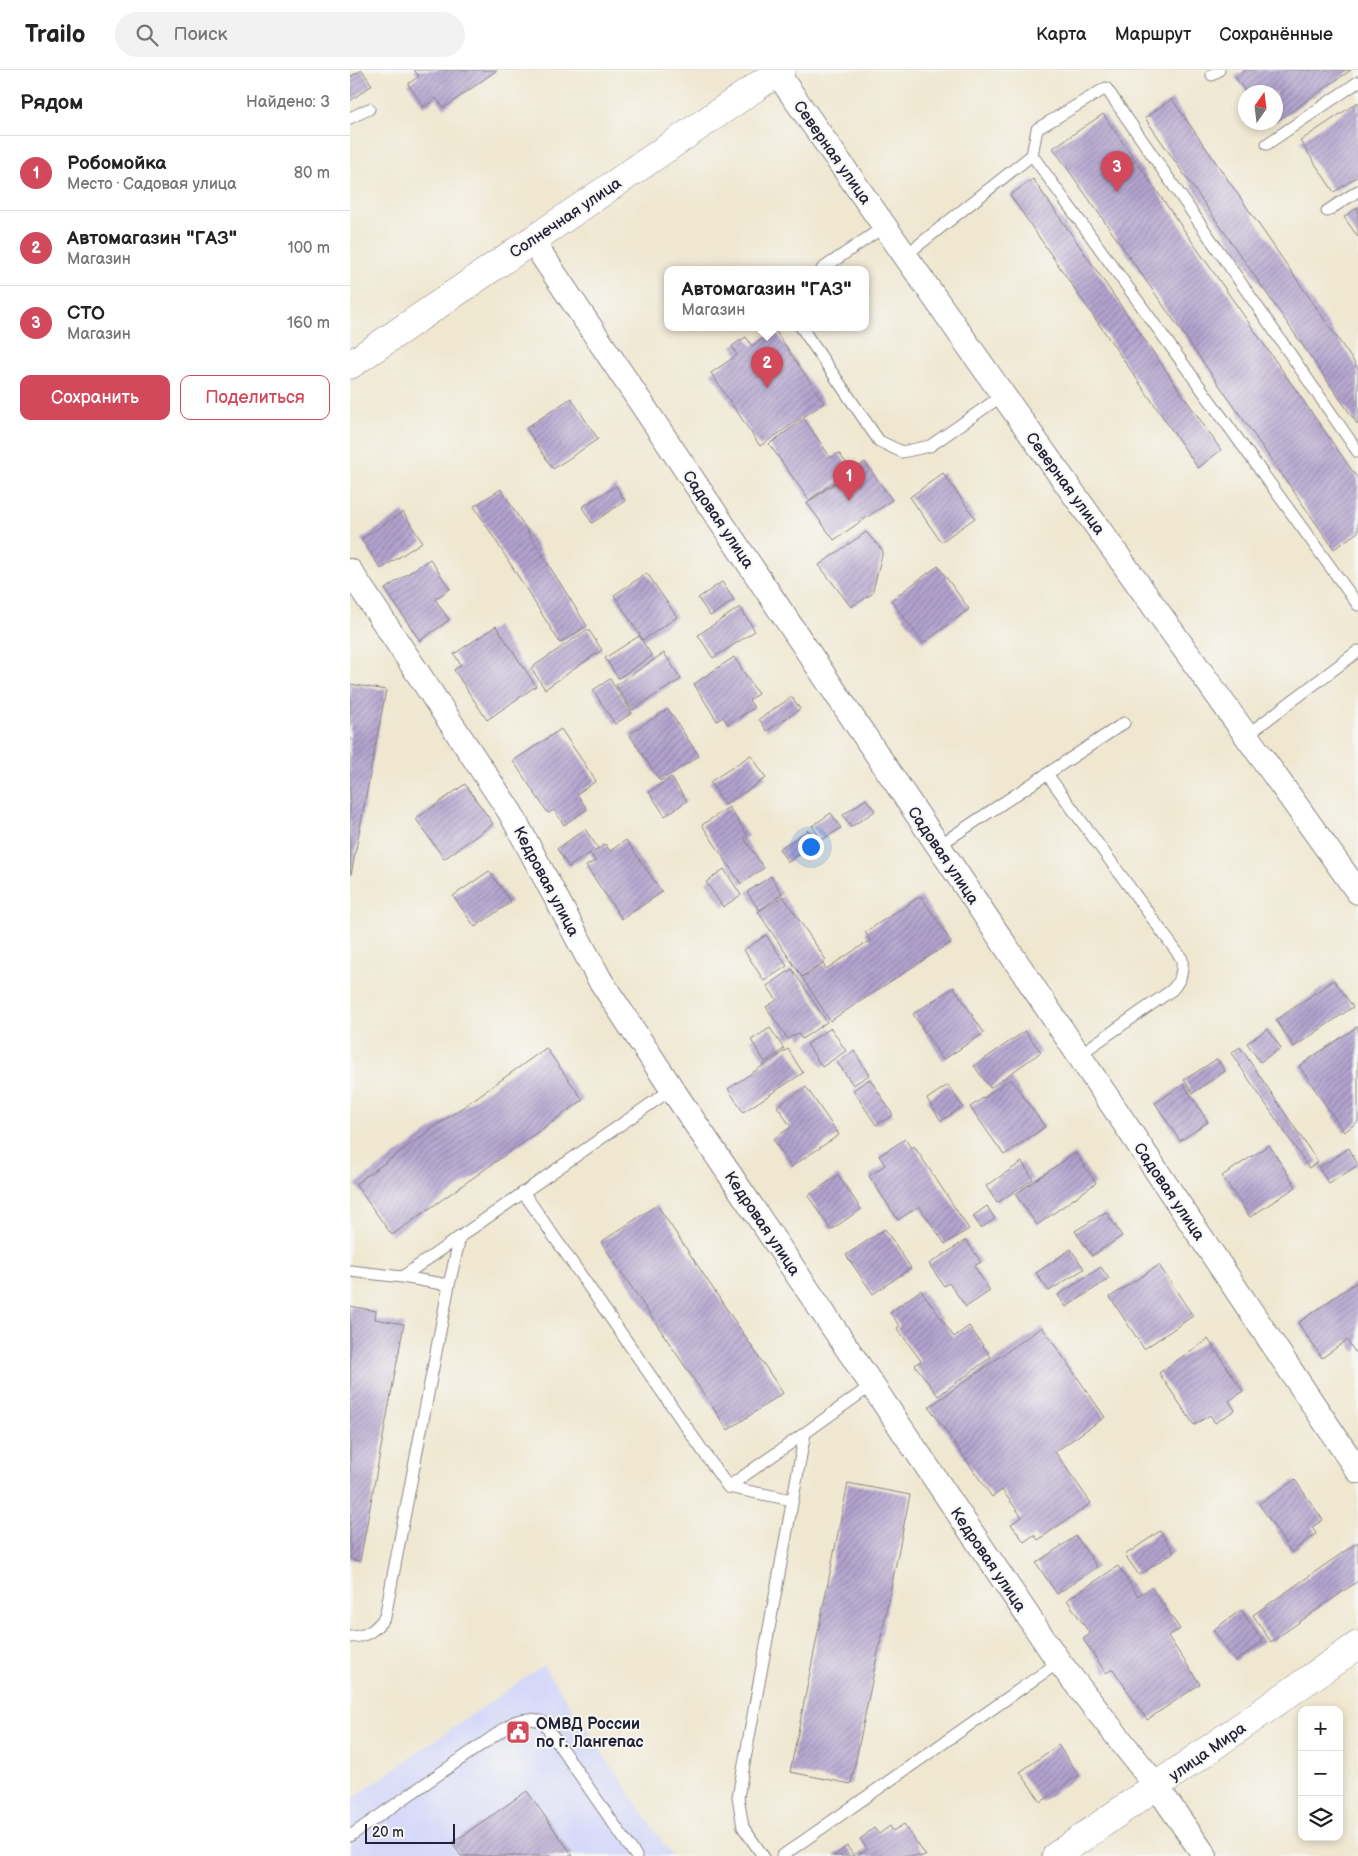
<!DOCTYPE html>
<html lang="ru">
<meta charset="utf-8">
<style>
:root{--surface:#fff;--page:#f2f2f2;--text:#222;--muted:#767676;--line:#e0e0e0;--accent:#d1495b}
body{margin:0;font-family:"Balsamiq Sans",sans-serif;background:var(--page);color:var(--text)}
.controls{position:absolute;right:15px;bottom:15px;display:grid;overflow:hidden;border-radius:10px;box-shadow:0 2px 8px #0003}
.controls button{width:45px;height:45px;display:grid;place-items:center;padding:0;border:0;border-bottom:1px solid var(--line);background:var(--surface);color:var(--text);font:25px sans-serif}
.compass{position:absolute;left:888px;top:15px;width:45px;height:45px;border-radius:50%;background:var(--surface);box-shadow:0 2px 8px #0003;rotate:14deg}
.scale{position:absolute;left:15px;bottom:12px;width:90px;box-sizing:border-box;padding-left:5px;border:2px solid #22223b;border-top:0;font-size:14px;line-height:18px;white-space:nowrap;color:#22223b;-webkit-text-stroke:4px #f6f6f2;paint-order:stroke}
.you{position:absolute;left:460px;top:776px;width:18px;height:18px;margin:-12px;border:4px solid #fff;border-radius:50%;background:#1a73e8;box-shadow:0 0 0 8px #1a73e833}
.badge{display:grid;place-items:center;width:32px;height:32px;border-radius:50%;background:var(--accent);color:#fff;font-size:16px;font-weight:700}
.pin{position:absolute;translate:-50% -41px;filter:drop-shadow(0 1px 2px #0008)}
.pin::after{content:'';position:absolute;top:26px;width:18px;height:15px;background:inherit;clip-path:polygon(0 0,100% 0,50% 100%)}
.popup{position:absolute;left:314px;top:196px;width:205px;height:65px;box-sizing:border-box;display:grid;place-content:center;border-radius:10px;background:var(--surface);filter:drop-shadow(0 1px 4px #0005);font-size:16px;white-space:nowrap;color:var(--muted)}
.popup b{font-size:19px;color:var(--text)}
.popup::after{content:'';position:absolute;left:50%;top:100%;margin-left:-10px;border:10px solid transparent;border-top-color:var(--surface)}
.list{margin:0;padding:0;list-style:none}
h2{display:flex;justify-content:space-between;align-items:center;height:65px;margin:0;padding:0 20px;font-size:21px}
h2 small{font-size:16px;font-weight:400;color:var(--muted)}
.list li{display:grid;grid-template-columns:32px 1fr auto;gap:15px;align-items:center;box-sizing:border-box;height:75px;padding:0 20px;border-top:1px solid var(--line)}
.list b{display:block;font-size:19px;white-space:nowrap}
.list p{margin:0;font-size:16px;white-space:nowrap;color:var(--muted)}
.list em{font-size:16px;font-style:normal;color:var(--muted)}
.actions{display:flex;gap:10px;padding:15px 20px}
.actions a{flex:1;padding:11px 0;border:1px solid var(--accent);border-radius:10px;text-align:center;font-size:18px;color:var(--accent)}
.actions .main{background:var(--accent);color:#fff}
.icon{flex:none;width:28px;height:28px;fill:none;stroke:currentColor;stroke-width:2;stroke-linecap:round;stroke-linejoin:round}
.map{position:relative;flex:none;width:1008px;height:1786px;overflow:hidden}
header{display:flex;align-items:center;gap:30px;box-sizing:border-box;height:70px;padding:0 25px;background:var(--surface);border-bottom:1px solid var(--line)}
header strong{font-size:24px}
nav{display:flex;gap:28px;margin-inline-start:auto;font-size:18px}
.search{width:350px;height:45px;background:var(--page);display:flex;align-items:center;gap:12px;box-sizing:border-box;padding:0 18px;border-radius:28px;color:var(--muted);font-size:19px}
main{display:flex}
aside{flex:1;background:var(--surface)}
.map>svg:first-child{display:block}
.built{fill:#d5d8f9}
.building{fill:url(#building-hatch)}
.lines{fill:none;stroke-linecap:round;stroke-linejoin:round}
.lane-casing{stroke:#888486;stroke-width:13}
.street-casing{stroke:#888486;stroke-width:26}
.secondary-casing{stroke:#888486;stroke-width:29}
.lane{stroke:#fff;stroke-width:11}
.street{stroke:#fff;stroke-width:24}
.secondary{stroke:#fff;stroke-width:28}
.labels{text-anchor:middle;stroke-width:4;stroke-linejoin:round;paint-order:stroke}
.street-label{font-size:16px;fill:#22223b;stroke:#f6f6f2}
.poi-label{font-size:16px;font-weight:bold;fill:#22223b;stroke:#f6f6f2;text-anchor:start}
</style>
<header>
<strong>Trailo</strong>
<div class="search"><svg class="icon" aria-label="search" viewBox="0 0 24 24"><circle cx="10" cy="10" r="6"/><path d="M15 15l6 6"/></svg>Поиск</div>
<nav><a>Карта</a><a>Маршрут</a><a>Сохранённые</a></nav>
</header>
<main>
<aside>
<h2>Рядом<small>Найдено: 3</small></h2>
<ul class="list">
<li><span class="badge">1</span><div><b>Робомойка</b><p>Место · Садовая улица</p></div><em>80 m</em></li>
<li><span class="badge">2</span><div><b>Автомагазин &quot;ГАЗ&quot;</b><p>Магазин</p></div><em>100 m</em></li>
<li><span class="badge">3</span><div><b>СТО</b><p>Магазин</p></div><em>160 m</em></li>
</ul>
<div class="actions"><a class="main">Сохранить</a><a>Поделиться</a></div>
</aside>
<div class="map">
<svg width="1008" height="1786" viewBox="0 0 1008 1786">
<defs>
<pattern id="building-hatch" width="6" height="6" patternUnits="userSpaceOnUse" patternTransform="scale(1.25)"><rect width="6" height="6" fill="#b2a3ce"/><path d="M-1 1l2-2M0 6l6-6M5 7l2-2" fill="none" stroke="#9084a8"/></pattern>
</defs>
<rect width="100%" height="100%" fill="#f6f6f2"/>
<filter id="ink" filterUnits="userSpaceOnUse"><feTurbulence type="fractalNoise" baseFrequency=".02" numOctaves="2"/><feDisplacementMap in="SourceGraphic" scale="10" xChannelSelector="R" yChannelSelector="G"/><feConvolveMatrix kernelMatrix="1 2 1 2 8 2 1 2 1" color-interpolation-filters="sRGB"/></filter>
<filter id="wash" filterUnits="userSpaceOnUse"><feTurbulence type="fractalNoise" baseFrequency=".0096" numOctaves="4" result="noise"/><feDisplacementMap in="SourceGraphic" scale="20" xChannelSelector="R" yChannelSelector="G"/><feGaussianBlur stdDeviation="1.12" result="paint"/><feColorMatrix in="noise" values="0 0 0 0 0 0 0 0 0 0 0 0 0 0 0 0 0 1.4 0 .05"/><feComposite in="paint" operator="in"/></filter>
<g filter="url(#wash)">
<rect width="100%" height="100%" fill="#efe7d0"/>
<path class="built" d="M193,1595L322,1786H0V1730Z"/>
<g id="blocks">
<path class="building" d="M12,0L22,15L0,31V7Z
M64,0H147L94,38L86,28L74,37L58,14L69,6Z
M895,0H1001L926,52V22H896L885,7Z
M822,29L1008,298V355L795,48Z
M1008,32V106L984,122L950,71Z
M753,44L1008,409V462L984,479L703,78Z
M683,109L871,380L848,398L660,125Z
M1008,137V167L994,147Z
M425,260L474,333L410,376L361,303L387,285L382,276L396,267L402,276Z
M221,328L248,369L203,399L176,358Z
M454,349L481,388L489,383L501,400L459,430L419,374Z
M515,392L542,430L484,470L457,433Z
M593,403L625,448L591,472L560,427Z
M266,416L275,431L242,453L232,437Z
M151,419L237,556L210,573L124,436Z
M53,442L72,472L31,499L11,469Z
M516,462L533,481L522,524L501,537L469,495Z
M80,489L100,519L85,529L99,550L70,571L35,519Z
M588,496L619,539L573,573L541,530Z
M297,503L327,547L293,570L264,525Z
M372,512L384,530L360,546L348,528Z
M390,537L405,561L363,588L348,565Z
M146,556L186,616L137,650L104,600L111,595L104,584Z
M238,559L252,580L195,619L181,598Z
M289,566L302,586L268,608L255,588Z
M314,583L331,609L282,640L266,615Z
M384,587L408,624L399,630L404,638L378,654L373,647L367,651L344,614Z
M260,609L282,643L265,654L243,620Z
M0,614L36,620L1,805H0Z
M442,627L450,639L417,661L409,649Z
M318,639L349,686L310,711L279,664Z
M211,659L246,711L227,724L237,739L214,755L204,740L198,743L163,691Z
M401,685L416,708L375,735L360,712Z
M321,707L337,731L315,746L299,722Z
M115,714L143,754L94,789L66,749Z
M516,729L525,741L501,757L493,745Z
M379,737L398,766L394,768L414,798L391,814L352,755Z
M481,743L491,758L472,770L462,756Z
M235,759L248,778L244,782L255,774L260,781L276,770L312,822L272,849L236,796L245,791L240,783L219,797L207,779Z
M458,760L466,773L438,792L429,779Z
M374,799L391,825L373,837L356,812Z
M139,801L161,832L125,857L103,826Z
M421,806L432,824L409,840L397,822Z
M433,826L476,890L452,907L408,842Z
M571,826L601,872L480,951L452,907L473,894L476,899L520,870L515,862Z
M416,865L437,896L414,911L394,880Z
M442,899L477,952L452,969L448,963L438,969L416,937L427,930L417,916Z
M984,910L1003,937L944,977L926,950Z
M604,917L634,963L593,990L563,944Z
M1008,956V1052L994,1062L949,996Z
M420,958L434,979L415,992L401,970Z
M481,958L496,981L472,997L457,974Z
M918,959L931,978L910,992L897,973Z
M675,961L691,982L640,1018L624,996Z
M890,977L968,1092L959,1098L881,983Z
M196,978L233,1030L42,1165L5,1114Z
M438,979L453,1003L393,1042L378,1019Z
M504,981L519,1005L503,1015L487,992Z
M867,989L875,1001L843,1023L834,1010Z
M520,1009L543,1045L526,1055L503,1020Z
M661,1009L695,1057L654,1085L620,1037Z
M834,1014L858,1052L830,1071L805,1033Z
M598,1015L613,1037L591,1051L577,1029Z
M456,1017L489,1065L441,1097L423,1069L441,1057L427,1036Z
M555,1069L561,1078L564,1076L619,1159L595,1174L569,1136L548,1150L519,1106L535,1095L529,1086Z
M919,1075L946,1117L900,1147L872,1106Z
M999,1078L1008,1095L979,1114L969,1098Z
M725,1083L746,1113L687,1155L665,1124Z
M672,1092L683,1109L647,1133L636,1116Z
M488,1105L511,1139L481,1160L458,1126Z
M307,1135L433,1323L378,1360L251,1172Z
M637,1136L645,1149L631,1158L623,1146Z
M756,1142L772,1166L742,1186L725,1161Z
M535,1159L561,1198L523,1224L496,1185Z
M616,1170L631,1192L624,1196L640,1221L616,1237L599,1213L594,1216L579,1194Z
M721,1179L734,1199L699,1221L686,1203Z
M809,1195L843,1246L794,1279L760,1227Z
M751,1197L759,1209L716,1237L708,1225Z
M1005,1213L1008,1217V1280L1005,1282L997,1270L972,1288L948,1253Z
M571,1220L604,1267L619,1256L641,1287L588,1326L565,1295L571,1291L547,1258L550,1256L540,1243Z
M0,1236L26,1241L25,1249L54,1254L10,1491L0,1489Z
M692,1257L755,1347L705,1382L741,1433L688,1470L684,1465L674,1472L661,1454L672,1447L652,1420L642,1427L579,1337Z
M858,1269L893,1321L879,1331L885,1340L865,1353L860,1345L844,1355L809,1303Z
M945,1410L973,1450L962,1457L966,1464L941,1482L909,1434Z
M498,1413L560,1425L501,1714L440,1702Z
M810,1461L824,1482L789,1505L775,1485Z
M726,1466L747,1497L707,1524L686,1493Z
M1008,1472V1511L921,1572L903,1545Z
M768,1496L788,1526L801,1517L830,1559L818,1566L850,1614L797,1650L763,1599L756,1603L733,1569L740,1564L717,1530Z
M891,1540L913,1572L885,1591L863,1560Z
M708,1675L729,1705L691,1732L670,1702Z
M177,1721L223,1786H111L102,1773Z
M554,1754L576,1786H507L517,1779L510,1769L524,1758L529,1764L540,1756L543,1761Z
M497,1776L504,1786H484Z"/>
</g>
</g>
<g filter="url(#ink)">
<use href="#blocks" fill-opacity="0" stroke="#888486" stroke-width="1"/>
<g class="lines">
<g class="lane-casing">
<path id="lane" d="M862,5L869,0
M0,48L19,39
M917,74L1008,12
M977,141L1008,121
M556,185L682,85
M472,199L535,156
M451,257L529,371L552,382L580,376L653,325
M1008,382L756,18L687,59L682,85L1008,535
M897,665L1008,581
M697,704L832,889C833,902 831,910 822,920L729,985
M588,776L774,653
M173,1122L378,1417L455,1363
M0,1201L52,1207L322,1019
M99,1215L110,1167
M378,1417L442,1430
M0,1567C17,1567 26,1559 35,1547L99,1215L52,1207
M0,1766L164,1652C176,1648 182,1648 193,1652L286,1786
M413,1786L393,1757L388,1727L455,1363L522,1315
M432,1786L709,1592"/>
</g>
<g class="street-casing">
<path id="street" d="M427,3L653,325L1008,822
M181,169L1008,1401
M0,501L160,742L250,910L322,1019L709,1592L807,1717L855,1786"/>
</g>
<g class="secondary-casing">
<path id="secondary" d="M0,295L431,0
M706,1786L1008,1575"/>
</g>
<use href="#lane" class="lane"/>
<use href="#street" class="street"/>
<use href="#secondary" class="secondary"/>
</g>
</g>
<defs>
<g id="civic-square" transform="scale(1.25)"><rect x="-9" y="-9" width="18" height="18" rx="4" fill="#d1495b" stroke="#f6f6f2"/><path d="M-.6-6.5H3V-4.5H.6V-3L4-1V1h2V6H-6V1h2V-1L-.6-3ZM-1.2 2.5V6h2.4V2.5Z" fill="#fff"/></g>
</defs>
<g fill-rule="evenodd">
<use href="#civic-square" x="168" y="1662"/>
</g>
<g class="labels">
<g class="street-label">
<text transform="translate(483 82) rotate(55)" y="6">Северная улица</text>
<text transform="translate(215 147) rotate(-34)" y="6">Солнечная улица</text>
<text transform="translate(716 413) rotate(54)" y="6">Северная улица</text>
<text transform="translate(369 449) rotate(56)" y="6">Садовая улица</text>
<text transform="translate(594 785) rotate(56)" y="6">Садовая улица</text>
<text transform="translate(197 811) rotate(62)" y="6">Кедровая улица</text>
<text transform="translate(820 1121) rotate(56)" y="6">Садовая улица</text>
<text transform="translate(413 1153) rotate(56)" y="6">Кедровая улица</text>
<text transform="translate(639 1489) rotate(56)" y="6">Кедровая улица</text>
<text transform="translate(857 1681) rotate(-35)" y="6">улица Мира</text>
</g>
<g class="poi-label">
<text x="186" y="1659">ОМВД России<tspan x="186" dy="18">по г. Лангепас</tspan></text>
</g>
</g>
</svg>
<div class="controls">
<button>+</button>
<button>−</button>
<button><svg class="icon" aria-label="layers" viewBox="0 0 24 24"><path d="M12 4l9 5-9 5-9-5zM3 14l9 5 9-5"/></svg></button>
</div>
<svg class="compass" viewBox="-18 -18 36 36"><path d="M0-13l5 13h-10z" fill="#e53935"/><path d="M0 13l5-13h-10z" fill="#767676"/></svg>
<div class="scale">20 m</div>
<div class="you"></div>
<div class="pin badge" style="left:499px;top:431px">1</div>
<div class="pin badge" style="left:417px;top:318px">2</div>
<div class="popup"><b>Автомагазин &quot;ГАЗ&quot;</b>Магазин</div>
<div class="pin badge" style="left:767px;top:122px">3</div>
</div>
</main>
